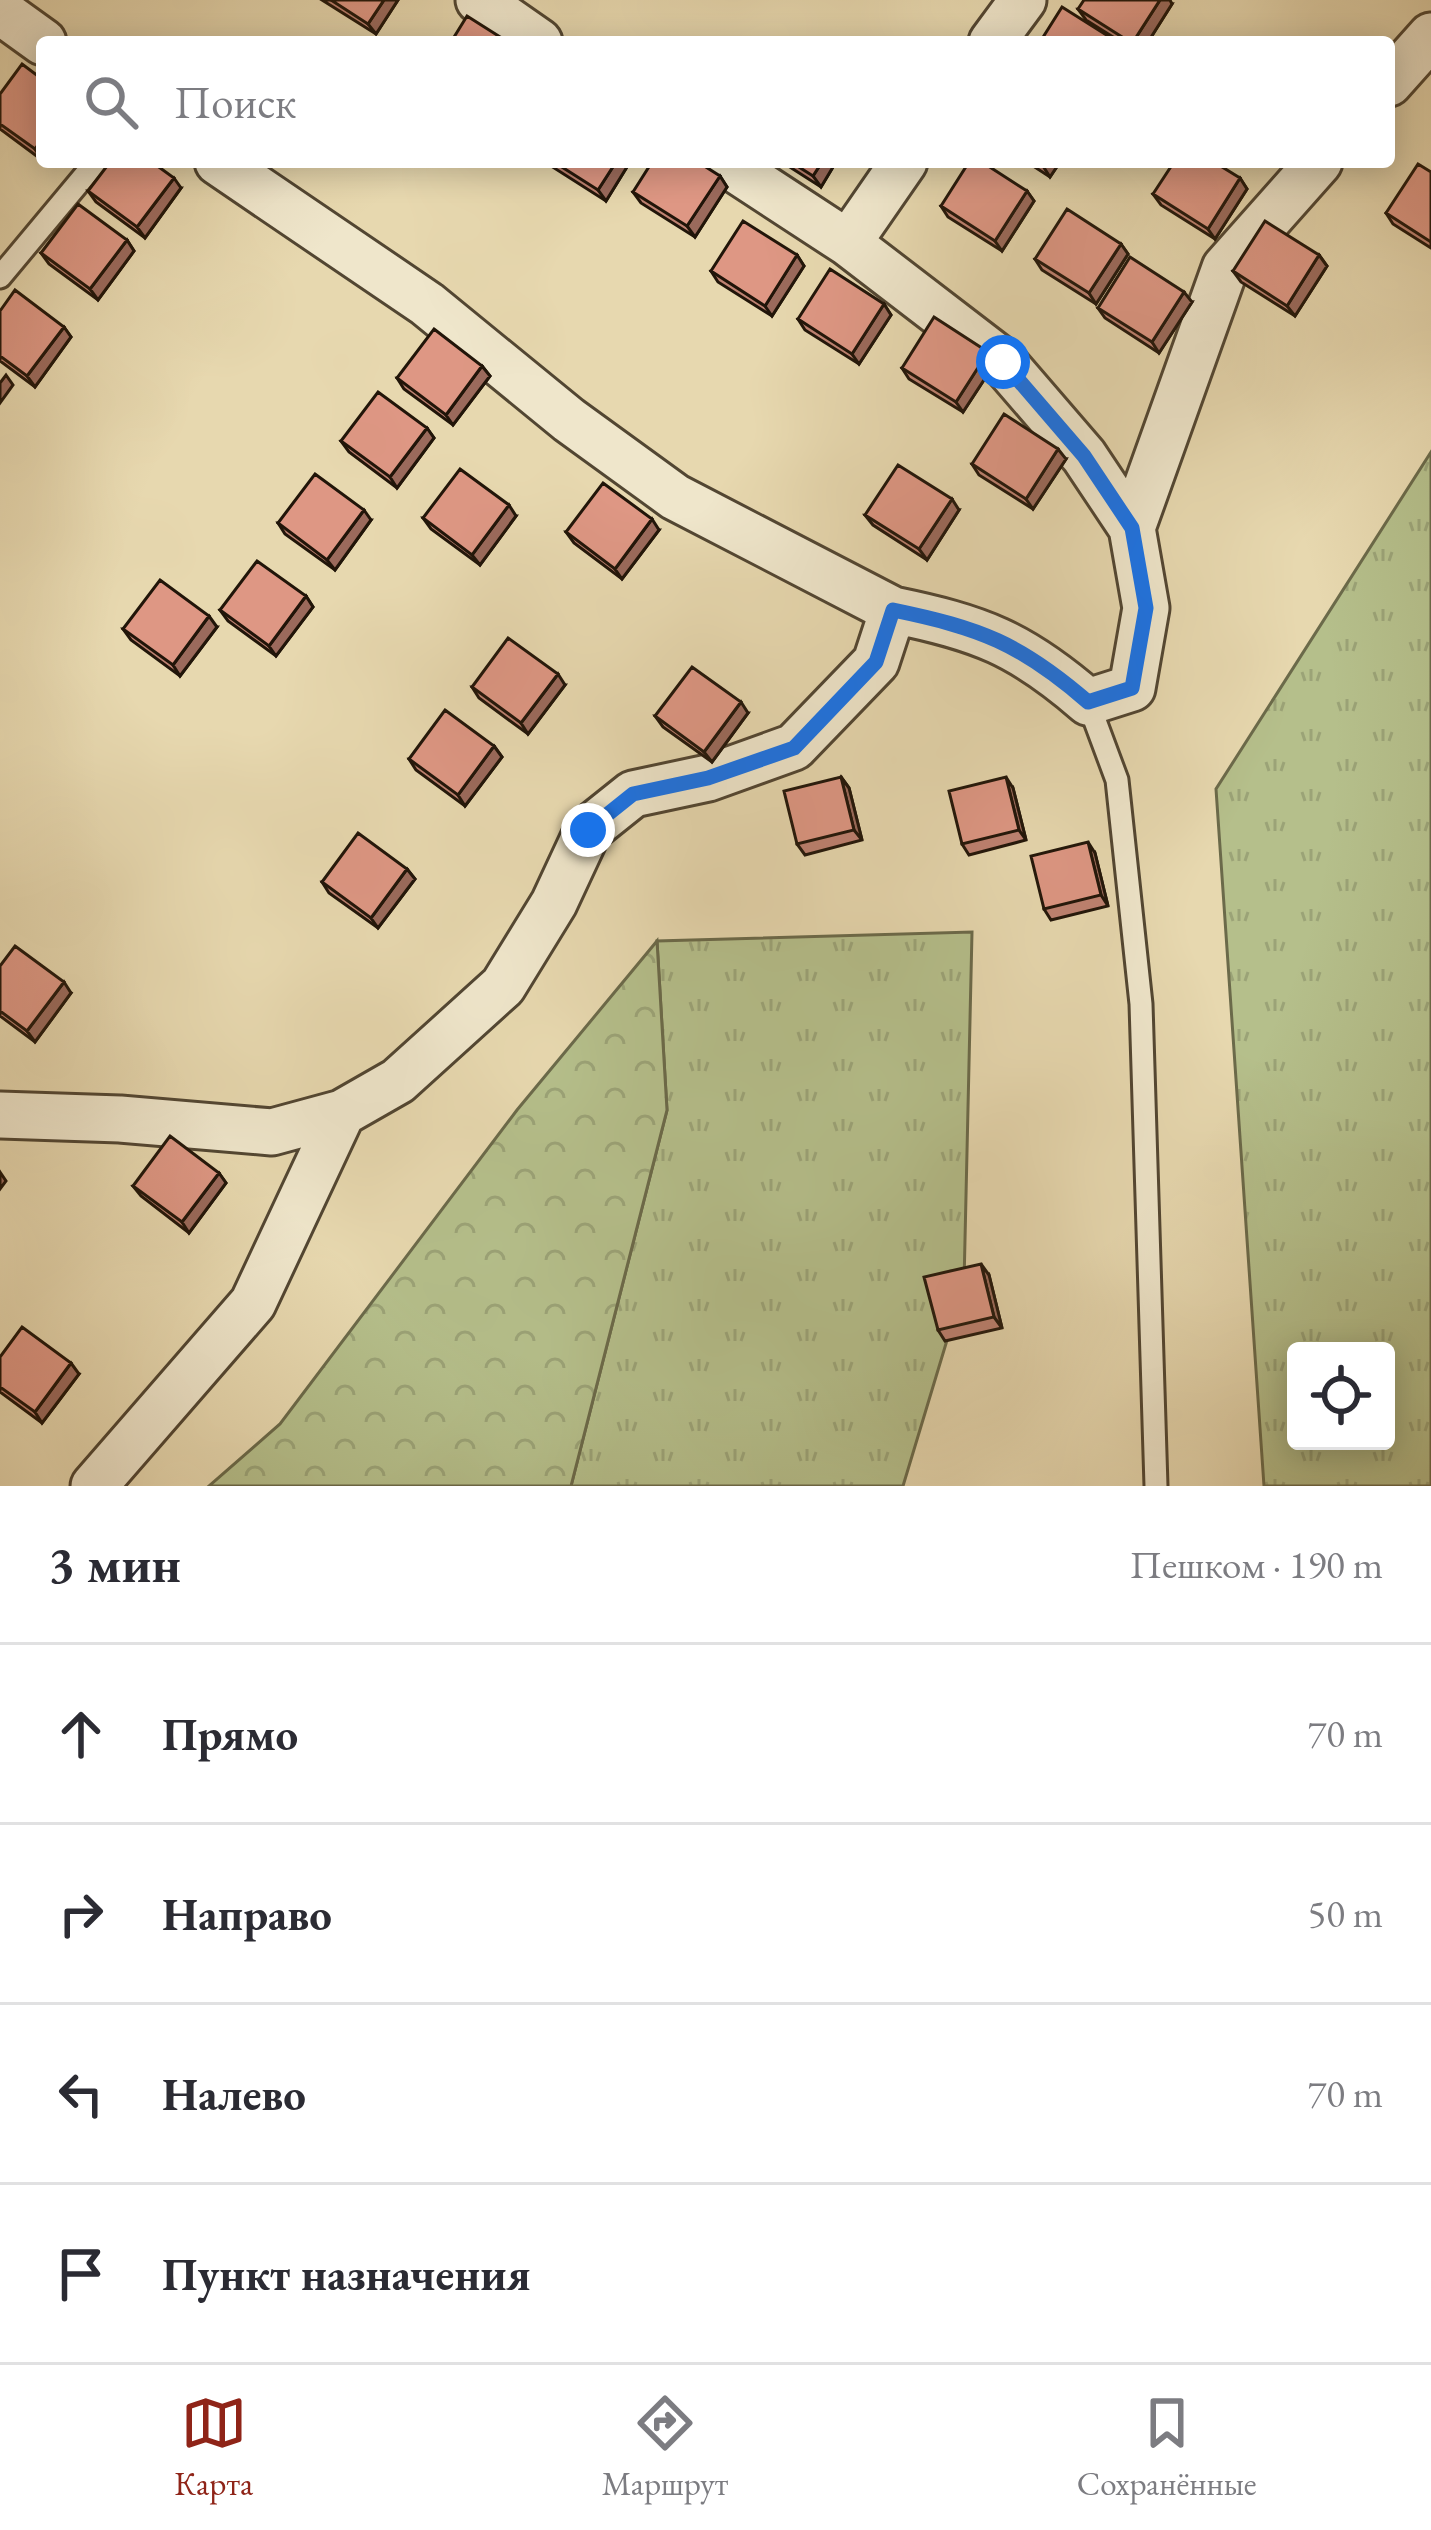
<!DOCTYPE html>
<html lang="ru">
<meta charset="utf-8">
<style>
:root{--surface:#fff;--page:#f2f2f3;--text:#2b2b33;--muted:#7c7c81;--line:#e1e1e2;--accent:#8f2418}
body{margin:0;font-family:"EB Garamond",serif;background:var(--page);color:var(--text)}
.controls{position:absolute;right:36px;bottom:36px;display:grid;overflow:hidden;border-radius:12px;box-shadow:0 6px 30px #0003}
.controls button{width:108px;height:108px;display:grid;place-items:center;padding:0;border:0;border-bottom:3px solid var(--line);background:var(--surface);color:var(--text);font:60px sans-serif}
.stop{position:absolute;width:36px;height:36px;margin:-27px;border:9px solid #1a73e8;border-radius:50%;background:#fff}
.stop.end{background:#1a73e8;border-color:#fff;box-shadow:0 3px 12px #0008}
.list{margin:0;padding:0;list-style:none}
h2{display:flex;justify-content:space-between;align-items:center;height:156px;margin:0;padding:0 48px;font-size:51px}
h2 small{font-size:39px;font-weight:400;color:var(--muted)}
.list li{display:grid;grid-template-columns:78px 1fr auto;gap:36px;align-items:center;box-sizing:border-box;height:180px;padding:0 48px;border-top:3px solid var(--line)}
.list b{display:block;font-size:45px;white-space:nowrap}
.list em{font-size:39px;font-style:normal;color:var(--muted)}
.icon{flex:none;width:66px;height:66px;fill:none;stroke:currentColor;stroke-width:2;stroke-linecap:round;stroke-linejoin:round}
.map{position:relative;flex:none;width:1431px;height:1486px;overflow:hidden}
.search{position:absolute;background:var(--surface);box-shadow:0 6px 30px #0003;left:36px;right:36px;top:36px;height:132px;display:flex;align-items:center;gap:30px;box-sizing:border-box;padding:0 42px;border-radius:12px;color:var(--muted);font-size:45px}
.sheet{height:876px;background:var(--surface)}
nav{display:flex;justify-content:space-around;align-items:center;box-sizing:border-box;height:168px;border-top:3px solid var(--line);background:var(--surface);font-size:33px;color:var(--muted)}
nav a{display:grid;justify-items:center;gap:6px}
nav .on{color:var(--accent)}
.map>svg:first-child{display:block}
.grass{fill:url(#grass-tufts);stroke:#6b6a4a;stroke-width:3;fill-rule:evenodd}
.forest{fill:url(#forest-crowns);stroke:#6b6a4a;stroke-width:3}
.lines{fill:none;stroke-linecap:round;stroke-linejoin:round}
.lane-casing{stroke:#524632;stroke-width:27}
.street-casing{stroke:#524632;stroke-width:51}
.lane{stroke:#efe6cb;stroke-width:21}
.street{stroke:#efe6cb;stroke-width:45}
.wall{fill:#bf8272;stroke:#211509;stroke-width:3}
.shaded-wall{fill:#9b6a5c;stroke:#211509;stroke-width:3}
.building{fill:#de9784;stroke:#211509;stroke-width:3}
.route{stroke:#1a73e8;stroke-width:15}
</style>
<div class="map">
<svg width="1431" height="1486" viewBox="0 0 1431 1486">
<defs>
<pattern id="grass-tufts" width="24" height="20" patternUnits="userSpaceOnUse" patternTransform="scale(3)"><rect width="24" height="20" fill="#b5bf8b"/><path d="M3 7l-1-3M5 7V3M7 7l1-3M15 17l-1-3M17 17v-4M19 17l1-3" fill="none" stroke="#9ba377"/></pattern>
<pattern id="forest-crowns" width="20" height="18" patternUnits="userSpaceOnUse" patternTransform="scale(3)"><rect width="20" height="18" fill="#b5bf8b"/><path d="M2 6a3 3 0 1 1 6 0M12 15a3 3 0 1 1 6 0" fill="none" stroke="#9ba377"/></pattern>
</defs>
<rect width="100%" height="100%" fill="#e7d8af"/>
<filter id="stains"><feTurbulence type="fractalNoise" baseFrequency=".00167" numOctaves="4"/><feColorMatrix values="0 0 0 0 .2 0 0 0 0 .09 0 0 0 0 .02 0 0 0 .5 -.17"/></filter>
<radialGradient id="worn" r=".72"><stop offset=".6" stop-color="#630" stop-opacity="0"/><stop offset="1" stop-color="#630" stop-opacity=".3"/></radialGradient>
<path class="grass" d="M1431,452V1486H1264L1216,789ZM1386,1351V1441H1296V1351Z
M972,932L964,1284L903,1486H571L667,1110L657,941Z"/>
<path class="forest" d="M657,941L667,1110L571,1486H209L280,1424L517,1110Z"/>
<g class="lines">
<g class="lane-casing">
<path id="lane" d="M0,277L96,162
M1088,702L1117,780L1141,1004L1156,1486"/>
</g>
<g class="street-casing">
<path id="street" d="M479,0L539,42
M0,11L43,42
M992,42L1023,0
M1389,83L1431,36
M724,162L848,243L1003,362L1084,456L1132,528L1146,608L1132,688L1088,702C1020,643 980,628 893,610
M848,243L904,162
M1132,528L1225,268L1319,162
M0,1115L120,1119L272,1132L342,1113L398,1081L503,986L554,903L588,830L633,794L708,778L794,747L876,662L893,610L675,497L569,420L427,304L218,162
M94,1486L253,1303L342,1113"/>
</g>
<use href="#lane" class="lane"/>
<use href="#street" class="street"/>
</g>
<path class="wall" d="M322,0H398L376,34Z
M1172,4L1148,42H1121L1086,20L1078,9Z
M42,79V160L0,129V94Z
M548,162H630L606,201L551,166Z
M782,162H836L821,187Z
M1027,162H1060L1050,177Z
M1431,172V248L1393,224L1386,213Z
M720,176L727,187L695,237L641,203L633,192Z
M1240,178L1247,189L1215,239L1161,205L1153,194Z
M181,188L145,238L96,202L88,191Z
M1027,191L1034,201L1002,251L948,217L941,206Z
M127,240L134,251L98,300L49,264L41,253Z
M1121,244L1128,254L1096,304L1042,270L1035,259Z
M797,255L804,266L772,316L718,282L711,271Z
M1319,255L1327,266L1295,316L1241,282L1233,271Z
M1192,302L1159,353L1105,318L1098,308Z
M884,304L891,315L859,364L805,330L798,319Z
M0,311L64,327L71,337L35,387L0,361Z
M988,352L995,363L963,412L909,379L902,368Z
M482,366L490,376L453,425L404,389L397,378Z
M427,428L434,438L397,488L349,452L341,441Z
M1066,459L1033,509L979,475L972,464Z
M959,510L927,560L873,525L865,515Z
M516,516L480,565L431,529L423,518Z
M371,520L335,570L285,534L278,523Z
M659,530L622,579L574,543L566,532Z
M306,596L313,607L276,656L228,621L220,610Z
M217,627L180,676L131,640L123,629Z
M565,685L528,734L479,698L472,687Z
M748,713L712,762L663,727L655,716Z
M494,746L502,757L465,806L416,770L409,759Z
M841,777L849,788L862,840L805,855L797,844Z
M1013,788L1026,840L969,855L962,844Z
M1095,853L1108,906L1051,920L1044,909Z
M407,869L415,879L378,928L329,893L322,882Z
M0,966L71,993L35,1042L0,1016Z
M219,1173L226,1183L189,1233L141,1196L133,1186Z
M989,1275L1002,1328L945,1341L938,1330Z
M0,1357L79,1374L42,1423L0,1392Z"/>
<path class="shaded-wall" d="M384,0H398L376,34L368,24Z
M1160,0H1170L1172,4L1148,42H1133Z
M42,139V160L35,149Z
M616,162H630L606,201L598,190Z
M822,162H836L821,187L813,176Z
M1046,162H1060L1050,177L1043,166Z
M720,176L727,187L695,237L687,226Z
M174,178L181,188L145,238L137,227Z
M1240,178L1247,189L1215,239L1208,229Z
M1027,191L1034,201L1002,251L995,241Z
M127,240L134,251L98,300L90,289Z
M1121,244L1128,254L1096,304L1089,293Z
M797,255L804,266L772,316L765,306Z
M1319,255L1327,266L1295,316L1287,306Z
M1184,292L1192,302L1159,353L1152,342Z
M884,304L891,315L859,364L852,354Z
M64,327L71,337L35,387L27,376Z
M988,352L995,363L963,412L956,402Z
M482,366L490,376L453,425L446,415Z
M6,375L13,385L0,403V383Z
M427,428L434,438L397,488L390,477Z
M1058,449L1066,459L1033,509L1026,499Z
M952,499L959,510L927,560L919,549Z
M509,505L516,516L480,565L472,555Z
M364,510L371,520L335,570L327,560Z
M652,519L659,530L622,579L615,569Z
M306,596L313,607L276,656L269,646Z
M209,616L217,627L180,676L173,665Z
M558,674L565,685L528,734L521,723Z
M741,702L748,713L712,762L704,752Z
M494,746L502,757L465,806L458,795Z
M841,777L849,788L862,840L854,830Z
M1006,777L1013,788L1026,840L1019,830Z
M1088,842L1095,853L1108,906L1101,895Z
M407,869L415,879L378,928L371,918Z
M64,982L71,993L35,1042L27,1031Z
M0,1172L6,1181L0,1189Z
M219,1173L226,1183L189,1233L182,1222Z
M981,1264L989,1275L1002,1328L994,1317Z
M71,1363L79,1374L42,1423L35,1412Z"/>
<path class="building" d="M331,0H384L368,24Z
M1084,0H1160L1133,42H1130L1078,9Z
M1062,7L1116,41V42H1040Z
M467,16L508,42H451Z
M22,64L42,79V139L35,149L0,124V94Z
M110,162H152L174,178L137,227L88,191Z
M554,162H616L598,190Z
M652,162H698L720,176L687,226L633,192Z
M791,162H822L813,176Z
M969,162H982L1027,191L995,241L941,206Z
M1174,162H1214L1240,178L1208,229L1153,194Z
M1418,164L1431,172V242L1386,213Z
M78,204L127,240L90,289L41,253Z
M1067,209L1121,244L1089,293L1035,259Z
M743,221L797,255L765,306L711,271Z
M1265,221L1319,255L1287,306L1233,271Z
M1130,257L1184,292L1152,342L1098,308Z
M830,269L884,304L852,354L798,319Z
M15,290L64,327L27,376L0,356V311Z
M934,317L988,352L956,402L902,368Z
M434,329L482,366L446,415L397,378Z
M378,392L427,428L390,477L341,441Z
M1004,414L1058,449L1026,499L972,464Z
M898,465L952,499L919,549L865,515Z
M460,469L509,505L472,555L423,518Z
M315,474L364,510L327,560L278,523Z
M603,483L652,519L615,569L566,532Z
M257,561L306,596L269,646L220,610Z
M160,580L209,616L173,665L123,629Z
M508,638L558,674L521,723L472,687Z
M692,667L741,702L704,752L655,716Z
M445,710L494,746L458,795L409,759Z
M841,777L854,830L797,844L784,791Z
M1006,777L1019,830L962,844L949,791Z
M358,833L407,869L371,918L322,882Z
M1088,842L1101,895L1044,909L1031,856Z
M15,946L64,982L27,1031L0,1011V966Z
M170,1136L219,1173L182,1222L133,1186Z
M981,1264L994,1317L938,1330L924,1277Z
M22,1327L71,1363L35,1412L0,1387V1357Z"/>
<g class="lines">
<path class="route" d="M588,830L633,794L708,778L794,748L876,662L893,610C980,628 1020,643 1088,702L1132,688L1146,608L1132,528L1084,456L1003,362"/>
</g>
<rect width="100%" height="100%" filter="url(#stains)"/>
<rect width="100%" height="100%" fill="url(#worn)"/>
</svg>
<div class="controls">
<button><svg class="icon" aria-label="locate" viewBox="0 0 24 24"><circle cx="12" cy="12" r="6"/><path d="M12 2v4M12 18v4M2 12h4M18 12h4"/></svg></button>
</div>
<div class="stop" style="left:1003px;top:362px"></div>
<div class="stop end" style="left:588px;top:830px"></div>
<div class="search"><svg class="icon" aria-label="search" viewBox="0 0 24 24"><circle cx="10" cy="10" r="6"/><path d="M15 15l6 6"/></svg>Поиск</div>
</div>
<section class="sheet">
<h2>3 мин<small>Пешком · 190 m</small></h2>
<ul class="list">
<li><svg class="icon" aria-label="ahead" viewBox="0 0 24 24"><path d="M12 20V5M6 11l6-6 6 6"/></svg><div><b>Прямо</b></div><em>70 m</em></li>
<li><svg class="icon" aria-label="right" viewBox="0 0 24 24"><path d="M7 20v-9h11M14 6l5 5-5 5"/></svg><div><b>Направо</b></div><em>50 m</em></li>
<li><svg class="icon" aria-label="left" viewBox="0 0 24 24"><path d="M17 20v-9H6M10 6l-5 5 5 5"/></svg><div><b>Налево</b></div><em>70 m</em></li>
<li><svg class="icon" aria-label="arrive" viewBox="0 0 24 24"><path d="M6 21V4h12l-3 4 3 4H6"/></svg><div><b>Пункт назначения</b></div></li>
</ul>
</section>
<nav>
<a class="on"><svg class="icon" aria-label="map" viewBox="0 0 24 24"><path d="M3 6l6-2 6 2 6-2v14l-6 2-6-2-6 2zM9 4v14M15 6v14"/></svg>Карта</a>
<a><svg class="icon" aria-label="directions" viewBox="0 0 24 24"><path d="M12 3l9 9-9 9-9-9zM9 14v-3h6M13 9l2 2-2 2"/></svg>Маршрут</a>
<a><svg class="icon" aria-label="saved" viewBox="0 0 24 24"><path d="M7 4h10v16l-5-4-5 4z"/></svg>Сохранённые</a>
</nav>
